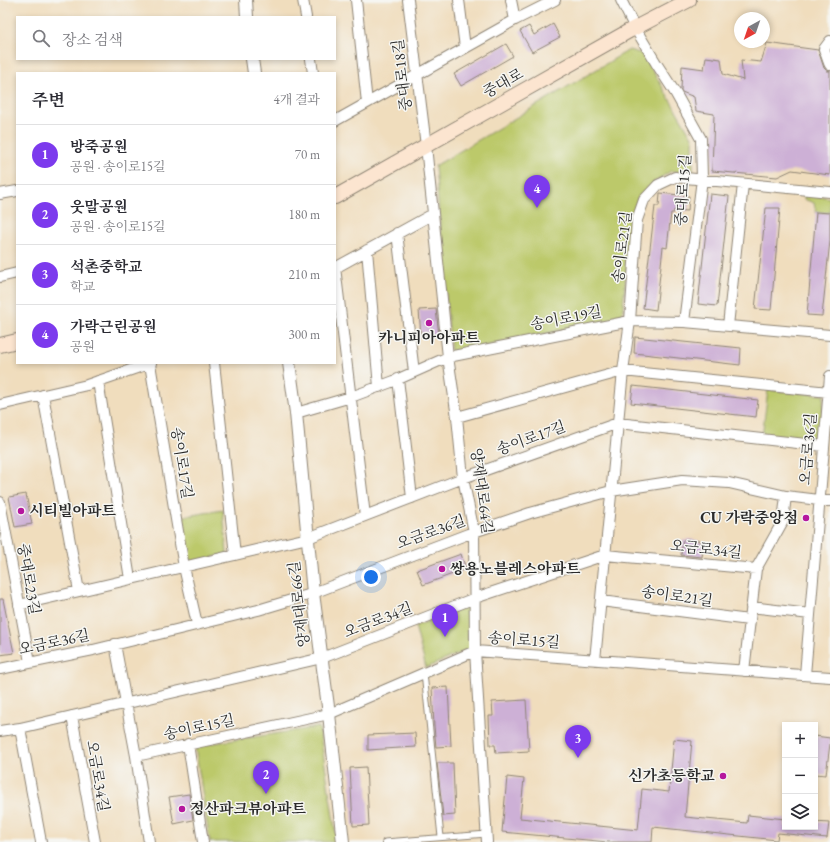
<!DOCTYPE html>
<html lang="ko">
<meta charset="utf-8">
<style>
:root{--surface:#fff;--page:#f7f7f7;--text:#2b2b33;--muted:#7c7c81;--line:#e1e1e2;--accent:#7c3aed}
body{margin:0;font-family:"EB Garamond","Noto Serif KR",serif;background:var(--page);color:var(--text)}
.controls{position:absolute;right:12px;bottom:12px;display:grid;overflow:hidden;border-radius:0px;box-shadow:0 2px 6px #0003}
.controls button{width:36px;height:36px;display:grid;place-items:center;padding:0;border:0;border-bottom:1px solid var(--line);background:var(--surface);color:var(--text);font:20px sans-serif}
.compass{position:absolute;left:734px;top:12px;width:36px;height:36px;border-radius:50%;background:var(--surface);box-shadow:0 2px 6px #0003;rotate:220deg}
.you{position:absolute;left:371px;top:577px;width:14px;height:14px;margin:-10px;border:3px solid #fff;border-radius:50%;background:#1a73e8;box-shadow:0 0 0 6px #1a73e833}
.badge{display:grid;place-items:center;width:26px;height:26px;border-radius:50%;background:var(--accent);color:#fff;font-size:13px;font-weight:700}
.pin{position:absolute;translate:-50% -33px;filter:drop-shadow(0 1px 2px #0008)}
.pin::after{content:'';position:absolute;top:21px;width:14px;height:12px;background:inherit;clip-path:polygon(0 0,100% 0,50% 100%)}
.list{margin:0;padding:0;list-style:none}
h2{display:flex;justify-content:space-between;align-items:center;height:52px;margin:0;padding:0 16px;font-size:17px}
h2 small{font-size:13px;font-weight:400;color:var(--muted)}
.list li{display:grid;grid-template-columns:26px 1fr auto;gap:12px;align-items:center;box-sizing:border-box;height:60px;padding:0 16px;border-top:1px solid var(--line)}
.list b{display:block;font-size:15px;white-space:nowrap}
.list p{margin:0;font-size:13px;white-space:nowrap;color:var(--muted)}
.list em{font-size:13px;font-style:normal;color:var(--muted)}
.icon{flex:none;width:22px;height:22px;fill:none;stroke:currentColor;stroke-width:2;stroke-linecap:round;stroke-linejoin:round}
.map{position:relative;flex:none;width:830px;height:842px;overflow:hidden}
.search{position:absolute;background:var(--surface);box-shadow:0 2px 6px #0003;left:16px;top:16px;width:320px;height:44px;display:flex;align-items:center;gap:10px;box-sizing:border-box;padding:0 14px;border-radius:0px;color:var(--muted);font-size:15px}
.panel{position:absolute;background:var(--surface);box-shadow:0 2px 6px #0003;left:16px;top:72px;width:320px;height:292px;border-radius:0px}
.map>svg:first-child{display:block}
.park{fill:#bcc96b;stroke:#747a4b}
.building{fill:#cdb0d6}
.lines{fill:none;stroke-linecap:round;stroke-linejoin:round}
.service-casing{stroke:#8e8474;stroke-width:7}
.minor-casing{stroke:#8e8474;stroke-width:12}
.tertiary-casing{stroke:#8e8474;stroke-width:14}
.secondary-casing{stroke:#8e8474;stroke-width:16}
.service{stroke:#fff;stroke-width:5}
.minor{stroke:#fff;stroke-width:10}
.tertiary{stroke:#fff;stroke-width:12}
.secondary{stroke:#fce5d0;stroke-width:14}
.poi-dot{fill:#b5179e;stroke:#f6f6f2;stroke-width:1.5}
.labels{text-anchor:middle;stroke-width:3;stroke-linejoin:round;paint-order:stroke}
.street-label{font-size:15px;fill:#2b2b2b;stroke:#f6f6f2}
.poi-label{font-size:15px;font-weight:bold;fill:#2b2b2b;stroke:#f6f6f2;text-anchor:start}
</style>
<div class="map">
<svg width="830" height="842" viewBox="0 0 830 842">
<rect width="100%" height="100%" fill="#f6f6f2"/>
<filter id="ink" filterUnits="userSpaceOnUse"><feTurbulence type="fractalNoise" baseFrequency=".025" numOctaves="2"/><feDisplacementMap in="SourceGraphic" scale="8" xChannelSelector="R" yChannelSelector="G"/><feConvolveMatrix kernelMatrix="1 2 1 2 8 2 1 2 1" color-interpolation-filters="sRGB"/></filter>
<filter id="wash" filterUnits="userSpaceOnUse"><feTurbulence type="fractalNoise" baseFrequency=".012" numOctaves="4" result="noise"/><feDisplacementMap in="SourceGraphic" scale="16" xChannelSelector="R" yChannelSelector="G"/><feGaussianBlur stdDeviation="0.9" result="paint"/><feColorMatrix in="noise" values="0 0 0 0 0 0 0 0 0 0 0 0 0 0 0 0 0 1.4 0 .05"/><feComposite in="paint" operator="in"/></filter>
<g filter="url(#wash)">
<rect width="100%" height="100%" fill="#f0ddbd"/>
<path class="park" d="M629,50L643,54L693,139V173L671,171L654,182L638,197L631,220L622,318L451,353L435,166Z
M804,193L830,198V213L816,212L814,203L804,199Z
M768,390L824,395L820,442L762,437Z
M223,510L227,554L186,563L180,517Z
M471,605V648L426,668L415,626Z
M319,727L337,842H210L195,746Z"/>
<g id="blocks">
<path class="building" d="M553,24L560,37L532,52L520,31L529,26L534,35Z
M767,43L818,50L824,68L827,71H830V175L792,170L777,177L712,171L714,114L696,111L694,97L682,92L681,90L682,66L704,69L706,57L721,59L723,74L743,80L741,60L761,62Z
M506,44L513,56L461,86L454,74Z
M660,193L689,196L688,211L674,210V213H671L667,248L663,247L656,310L643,308L655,206H659Z
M710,194L729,196L717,306L698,304Z
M766,208H780L771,310L755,309Z
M816,212L830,213V241L822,316L807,315Z
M436,309L439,336L421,337L419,310Z
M635,337L741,348L740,365L634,353Z
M633,386L758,400L756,417L631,403Z
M26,494L32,524L15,527L9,497Z
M687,539L700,541V542L704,543L702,557L681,555L683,540L687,541Z
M461,554L466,569L423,585L417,570Z
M0,599H3L14,653L0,655Z
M448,687L451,746L436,747L434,726L432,688Z
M526,700L529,751L496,753L495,745H490L489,716H493L492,702Z
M415,733L416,747L368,750V735Z
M815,736L830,738V744L826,775L815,774Z
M674,739L692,741L685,817L747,823L748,815L785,819V827H815V822L829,823L827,838L778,833L777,840L653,827L652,842H608L502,832L507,777L524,779L520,818L638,830L642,789L669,792Z
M437,763H453L455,815L443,816Z
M366,767L369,825L353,826L350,768Z
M189,794L193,820L174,824L169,797Z"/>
</g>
</g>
<g filter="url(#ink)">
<use href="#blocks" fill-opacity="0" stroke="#8e8474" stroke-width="1"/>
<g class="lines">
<g class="service-casing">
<path id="service" d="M424,673L441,837
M385,842L487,834"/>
</g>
<g class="minor-casing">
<path id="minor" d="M303,0L306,17
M356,0L367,103
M408,0L426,146L448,357L457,417L463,478L474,532L475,651L487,842
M459,0L465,48
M511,0L515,20
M621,0L635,28L656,63L676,94L701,139L702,179L684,322
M830,41L824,49L829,63L830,65
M311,59L313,73
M335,121L515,20L555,0
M0,194L17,191
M397,233L414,372
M367,250L379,387
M335,267L365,516
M335,268L433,214
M0,277L17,273
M728,326L743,184
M214,363L235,555
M150,364L184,567L197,624
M398,379L412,498
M98,381L130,579
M43,395L79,591
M0,405L87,385L151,363
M296,413L351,397L394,381L448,357L630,321L684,322L830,335
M457,417L623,371L829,392
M0,502L30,662
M601,601L749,620
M19,605L308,538L463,478L618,423L824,446
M751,607L810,614
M115,644L136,756L149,842
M595,660L623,371L630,321L637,220L644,200L658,185L675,177L830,192
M0,669L93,650L258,610L308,595L468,534L530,513L611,491L682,480L729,483L786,496L819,500L830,501
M744,671L756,569L783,521L786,496
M805,675L830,376
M72,716L95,842
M20,728L41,842
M0,731L20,728L72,716L322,658L475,598L605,555L756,569
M188,744L203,842
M136,756L329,714L475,651L830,677"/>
</g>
<g class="tertiary-casing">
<path id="tertiary" d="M246,0L247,17
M252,59L254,73
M289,363L296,413L313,593L329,714L343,842"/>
</g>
<g class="secondary-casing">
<path id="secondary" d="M335,197L629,31L689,0
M0,345L17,341"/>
</g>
<use href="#service" class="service"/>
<use href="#minor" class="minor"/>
<use href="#tertiary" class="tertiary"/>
<use href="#secondary" class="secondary"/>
</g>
</g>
<g class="poi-dot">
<circle cx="429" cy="323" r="4"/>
<circle cx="21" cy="511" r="4"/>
<circle cx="806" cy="518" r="4"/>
<circle cx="442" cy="569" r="4"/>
<circle cx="723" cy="776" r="4"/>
<circle cx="182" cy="809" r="4"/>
</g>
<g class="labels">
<g class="street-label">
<text transform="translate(402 75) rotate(-97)" y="5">중대로18길</text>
<text transform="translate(503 83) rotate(-29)" y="5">중대로</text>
<text transform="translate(683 190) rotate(-86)" y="5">중대로15길</text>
<text transform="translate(622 247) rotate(-83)" y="5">송이로21길</text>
<text transform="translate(566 318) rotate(-11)" y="5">송이로19길</text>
<text transform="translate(531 438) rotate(-20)" y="5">송이로17길</text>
<text transform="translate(808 449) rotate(-85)" y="5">오금로36길</text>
<text transform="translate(182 463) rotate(81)" y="5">송이로17길</text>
<text transform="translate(482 491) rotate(82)" y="5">양재대로64길</text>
<text transform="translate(431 532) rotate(-20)" y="5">오금로36길</text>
<text transform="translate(706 549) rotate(6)" y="5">오금로34길</text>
<text transform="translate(29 579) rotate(80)" y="5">중대로23길</text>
<text transform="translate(677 596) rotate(8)" y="5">송이로21길</text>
<text transform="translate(299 604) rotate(-97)" y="5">양재대로66길</text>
<text transform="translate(378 620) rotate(-21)" y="5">오금로34길</text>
<text transform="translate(524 640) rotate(4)" y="5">송이로15길</text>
<text transform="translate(54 642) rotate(-12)" y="5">오금로36길</text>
<text transform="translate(199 727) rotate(-12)" y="5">송이로15길</text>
<text transform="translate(98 776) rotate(80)" y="5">오금로34길</text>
</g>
<g class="poi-label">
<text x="429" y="343" text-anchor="middle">카니피아아파트</text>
<text x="29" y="516">시티빌아파트</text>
<text x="798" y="523" text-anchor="end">CU 가락중앙점</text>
<text x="450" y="574">쌍용노블레스아파트</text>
<text x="715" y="781" text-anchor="end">신가초등학교</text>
<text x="190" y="814">정산파크뷰아파트</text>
</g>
</g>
</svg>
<div class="controls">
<button>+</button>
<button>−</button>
<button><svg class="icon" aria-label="layers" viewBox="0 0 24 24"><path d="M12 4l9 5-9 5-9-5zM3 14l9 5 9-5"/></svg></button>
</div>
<svg class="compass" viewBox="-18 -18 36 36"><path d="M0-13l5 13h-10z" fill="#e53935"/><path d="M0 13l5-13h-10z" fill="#7c7c81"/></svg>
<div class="you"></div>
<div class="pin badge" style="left:445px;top:637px">1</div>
<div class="pin badge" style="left:266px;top:794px">2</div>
<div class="pin badge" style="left:578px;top:758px">3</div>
<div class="pin badge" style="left:537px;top:208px">4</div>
<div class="search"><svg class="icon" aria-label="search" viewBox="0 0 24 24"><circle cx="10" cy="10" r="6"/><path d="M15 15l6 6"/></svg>장소 검색</div>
<section class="panel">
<h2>주변<small>4개 결과</small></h2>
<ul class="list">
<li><span class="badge">1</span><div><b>방죽공원</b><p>공원 · 송이로15길</p></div><em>70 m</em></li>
<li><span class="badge">2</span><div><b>웃말공원</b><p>공원 · 송이로15길</p></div><em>180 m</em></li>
<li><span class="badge">3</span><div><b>석촌중학교</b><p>학교</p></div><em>210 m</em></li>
<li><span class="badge">4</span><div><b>가락근린공원</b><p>공원</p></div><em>300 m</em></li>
</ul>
</section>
</div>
